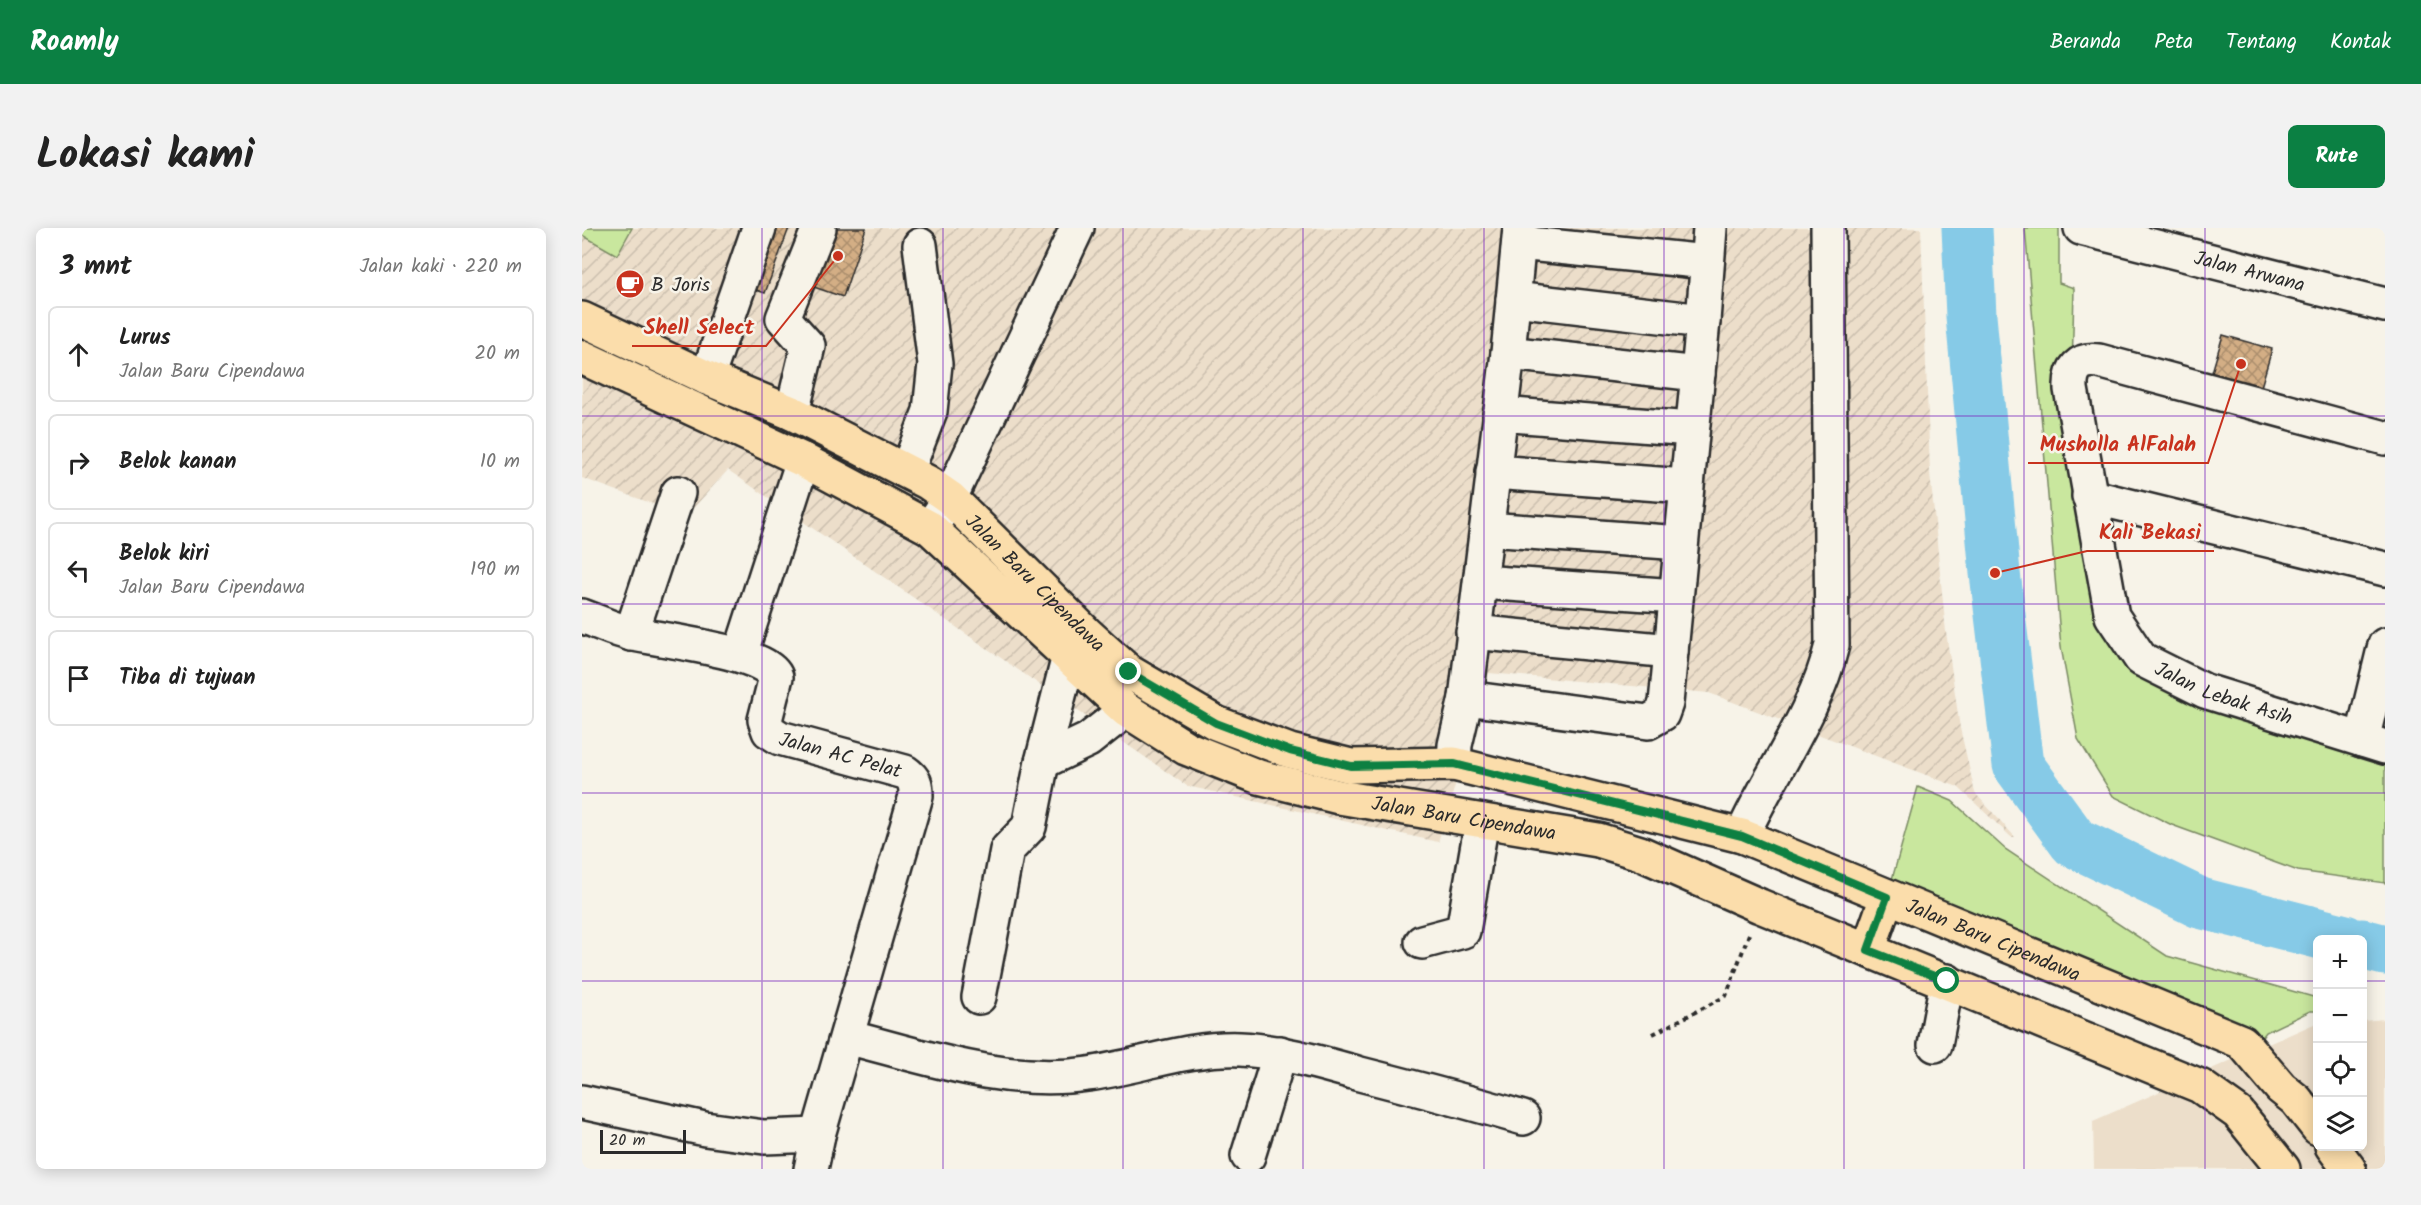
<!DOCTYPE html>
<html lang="id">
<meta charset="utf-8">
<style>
:root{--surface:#fff;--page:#f2f2f2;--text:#222;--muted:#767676;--line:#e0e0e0;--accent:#0b8043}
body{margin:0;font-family:Kalam,sans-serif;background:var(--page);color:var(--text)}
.controls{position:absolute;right:18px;bottom:18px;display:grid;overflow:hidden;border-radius:9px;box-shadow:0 3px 15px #0003}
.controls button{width:54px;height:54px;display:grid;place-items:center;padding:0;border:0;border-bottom:2px solid var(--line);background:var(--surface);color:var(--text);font:30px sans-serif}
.scale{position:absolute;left:18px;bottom:15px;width:86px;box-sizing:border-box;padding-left:6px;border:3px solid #2b2b2b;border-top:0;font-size:16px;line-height:21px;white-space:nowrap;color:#2b2b2b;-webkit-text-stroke:4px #f7f3e8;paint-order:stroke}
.stop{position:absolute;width:18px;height:18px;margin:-14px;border:4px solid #0b8043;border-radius:50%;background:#fff}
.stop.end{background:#0b8043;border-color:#fff;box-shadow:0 2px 6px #0008}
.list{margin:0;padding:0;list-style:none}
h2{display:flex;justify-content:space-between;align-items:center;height:78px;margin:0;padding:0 24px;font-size:26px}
h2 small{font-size:20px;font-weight:400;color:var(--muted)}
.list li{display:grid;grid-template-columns:39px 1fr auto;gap:18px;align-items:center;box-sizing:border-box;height:96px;margin:0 12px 12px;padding:0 12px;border:2px solid var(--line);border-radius:9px}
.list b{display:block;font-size:22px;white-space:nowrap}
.list p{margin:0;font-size:20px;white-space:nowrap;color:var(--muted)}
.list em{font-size:20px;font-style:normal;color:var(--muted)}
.icon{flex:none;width:33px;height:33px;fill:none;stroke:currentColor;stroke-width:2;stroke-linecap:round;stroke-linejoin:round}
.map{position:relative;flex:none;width:1803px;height:941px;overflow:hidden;border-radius:9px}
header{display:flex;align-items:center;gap:36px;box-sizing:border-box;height:84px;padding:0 30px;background:var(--accent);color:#fff}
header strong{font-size:28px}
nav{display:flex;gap:33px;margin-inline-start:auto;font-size:21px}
.intro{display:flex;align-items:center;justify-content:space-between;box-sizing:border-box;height:144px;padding:0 36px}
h1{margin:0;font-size:42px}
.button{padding:15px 27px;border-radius:9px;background:var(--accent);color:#fff;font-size:21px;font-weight:700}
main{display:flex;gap:36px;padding:0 36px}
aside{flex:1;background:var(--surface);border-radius:9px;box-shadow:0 3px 15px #0003}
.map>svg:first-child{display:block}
.built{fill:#ecdeca}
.industrial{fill:url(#industrial-furrows)}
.grass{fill:#c9e79e;stroke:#7a8964;stroke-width:1.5}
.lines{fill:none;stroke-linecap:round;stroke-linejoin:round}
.river{stroke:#86cae7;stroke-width:51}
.building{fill:url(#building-cross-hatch);stroke:#2b2b2b;stroke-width:1.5}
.minor-casing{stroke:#2b2b2b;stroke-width:38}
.major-casing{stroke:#2b2b2b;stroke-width:38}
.path{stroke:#2b2b2b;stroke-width:4;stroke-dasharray:4.5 4.5;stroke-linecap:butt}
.minor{stroke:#f7f3e8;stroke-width:33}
.major{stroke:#fbddab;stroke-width:33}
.route{stroke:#0b8043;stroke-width:8}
.grid{fill:none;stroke:#7b2cbf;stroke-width:1.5;stroke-opacity:0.55}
.labels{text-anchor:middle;stroke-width:5;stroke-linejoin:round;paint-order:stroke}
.street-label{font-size:20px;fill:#2b2b2b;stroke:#f7f3e8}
.poi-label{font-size:20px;fill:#2b2b2b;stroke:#f7f3e8;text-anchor:start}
.leader{fill:none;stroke:#c8321e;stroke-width:2}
.callout-dot{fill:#c8321e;stroke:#f7f3e8;stroke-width:2}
.callout-label{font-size:21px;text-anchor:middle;font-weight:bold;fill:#c8321e;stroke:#f7f3e8;stroke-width:5;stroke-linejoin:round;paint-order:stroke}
</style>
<header>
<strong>Roamly</strong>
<nav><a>Beranda</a><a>Peta</a><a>Tentang</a><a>Kontak</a></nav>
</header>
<div class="intro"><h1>Lokasi kami</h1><a class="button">Rute</a></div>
<main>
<aside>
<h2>3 mnt<small>Jalan kaki · 220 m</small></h2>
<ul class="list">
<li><svg class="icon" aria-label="ahead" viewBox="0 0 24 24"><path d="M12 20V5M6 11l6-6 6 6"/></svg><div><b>Lurus</b><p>Jalan Baru Cipendawa</p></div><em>20 m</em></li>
<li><svg class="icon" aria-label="right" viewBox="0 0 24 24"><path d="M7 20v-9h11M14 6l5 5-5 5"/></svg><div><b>Belok kanan</b></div><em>10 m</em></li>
<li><svg class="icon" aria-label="left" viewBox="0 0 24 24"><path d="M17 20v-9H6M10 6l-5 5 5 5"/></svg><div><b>Belok kiri</b><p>Jalan Baru Cipendawa</p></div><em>190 m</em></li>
<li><svg class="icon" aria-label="arrive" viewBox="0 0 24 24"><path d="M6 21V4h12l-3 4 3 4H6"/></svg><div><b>Tiba di tujuan</b></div></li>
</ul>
</aside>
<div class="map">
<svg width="1803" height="941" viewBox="0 0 1803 941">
<defs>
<pattern id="industrial-furrows" width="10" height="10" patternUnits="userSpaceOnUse" patternTransform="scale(1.5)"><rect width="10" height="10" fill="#ecdeca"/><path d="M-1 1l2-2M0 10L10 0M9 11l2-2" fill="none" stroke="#cbbfae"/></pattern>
<pattern id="building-cross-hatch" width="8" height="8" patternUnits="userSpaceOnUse" patternTransform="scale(1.5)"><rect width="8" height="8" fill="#d3ae85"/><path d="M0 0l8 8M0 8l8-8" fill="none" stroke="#ab8e6d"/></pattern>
</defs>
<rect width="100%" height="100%" fill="#f7f3e8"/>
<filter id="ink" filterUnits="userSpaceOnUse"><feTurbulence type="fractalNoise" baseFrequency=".0167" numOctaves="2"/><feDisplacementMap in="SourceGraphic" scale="12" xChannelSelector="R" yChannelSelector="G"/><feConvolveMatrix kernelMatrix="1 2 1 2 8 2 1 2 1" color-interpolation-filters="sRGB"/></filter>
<g filter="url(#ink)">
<path class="built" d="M1803,791V941H1512L1511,893L1732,796H1735L1736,918H1780L1781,793Z"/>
<path class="industrial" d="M0,0H1339L1348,245L1364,404L1378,500L1393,565L1433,609H1429L1376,559L1127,465L907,445L856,614L605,558L146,242L104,288L0,250Z"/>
<path class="grass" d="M0,0H50L35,27L0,7Z
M1443,0H1477V55L1492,60L1490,146L1507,268L1559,431L1803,519V655L1716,643L1590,597L1531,568L1496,511L1479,419Z
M1336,559L1370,573L1423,621L1585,728L1735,770V783H1728L1684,804L1669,824L1305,669Z"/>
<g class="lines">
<path class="river" d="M1385,0L1389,88L1413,345L1436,537L1492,614L1618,675L1763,712
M1780,716L1803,722"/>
</g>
<path class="building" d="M165,0H207L183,65L145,52Z
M248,0H284L261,69L226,57Z
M1641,107L1690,121L1677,166L1628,151Z"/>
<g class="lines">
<g class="minor-casing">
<g id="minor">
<path id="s1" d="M1499,0L1803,77"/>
<path d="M937,15L1125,34"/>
<path d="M931,71L1121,93"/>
<path d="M926,125L1116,146"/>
<path d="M125,150L177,0"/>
<path d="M210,185L226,118L201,90L237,0"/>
<path d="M918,186L1109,201"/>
<path id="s2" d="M1803,210L1517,133C1497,130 1488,141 1489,161L1530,388L1559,431L1623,463L1803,519"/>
<path d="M325,243L348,183L353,136L338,17"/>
<path d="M911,244L1104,258"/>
<path d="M1507,268L1803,341"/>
<path d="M348,300L368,270L495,0"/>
<path d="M905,301L1099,315"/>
<path d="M899,354L1094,368"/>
<path id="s3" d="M0,388C17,394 34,403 52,406C80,412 185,424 194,449L183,492L187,503L198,510L323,544C333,551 334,556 334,568L236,907L229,941"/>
<path d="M891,404L1089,423"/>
<path d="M49,406L96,265"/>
<path d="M158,427L221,232"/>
<path d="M884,470L1066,494L1080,486L1084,475L1121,93L1128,0"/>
<path d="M1780,512L1803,417"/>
<path d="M460,534L506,512L544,482"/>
<path d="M872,536L873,517L884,470L926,125L938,0"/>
<path d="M1160,608C1188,545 1234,485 1250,417L1246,0"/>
<path d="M840,714L881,703L900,593"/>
<path d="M397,769L425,622L447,599L460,534L487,428"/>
<path d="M265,809C343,829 424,858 506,846C557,839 605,819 658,821C699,823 738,835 778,846C833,860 887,874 941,890"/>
<path d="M1353,817L1365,753"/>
<path d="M0,874L123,901L182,909L236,907"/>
<path d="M666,928L698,825"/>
</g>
</g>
<g class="major-casing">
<g id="major">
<path id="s4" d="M0,91L125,150L210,185L345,254L368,270L504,405L547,444L634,495L708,523L769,538L872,536L1160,608L1660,814L1699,860L1714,872L1736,900"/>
<path id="s5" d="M0,129L221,232L348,300L544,482L604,520L677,549L757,569L1016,612L1058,625L1178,678L1618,858L1656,885L1701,941"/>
<path d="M1286,722L1305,669"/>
<path d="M1750,918L1767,941"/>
</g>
</g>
<path class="path" d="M1071,806L1144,768L1167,706"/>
<use href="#minor" class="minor"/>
<use href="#major" class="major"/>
</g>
</g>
<g class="lines" filter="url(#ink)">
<path class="route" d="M547,444L634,495L708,523L769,538L872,536L1160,608L1305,669L1286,722L1365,753"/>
</g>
<path class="grid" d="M180,0V941M361,0V941M541,0V941M721,0V941M902,0V941M1082,0V941M1262,0V941M1442,0V941M1623,0V941M0,188H1803M0,376H1803M0,565H1803M0,753H1736M1780,753H1803"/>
<defs>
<g id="cafe-disc" transform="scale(1.5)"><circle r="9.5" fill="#c8321e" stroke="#f7f3e8"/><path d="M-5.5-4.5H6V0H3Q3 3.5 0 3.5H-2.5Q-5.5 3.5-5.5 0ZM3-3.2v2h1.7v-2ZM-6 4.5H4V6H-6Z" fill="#fff"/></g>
</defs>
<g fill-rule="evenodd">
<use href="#cafe-disc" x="48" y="56"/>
</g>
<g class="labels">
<g class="street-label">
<text dy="7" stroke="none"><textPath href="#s1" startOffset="174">Jalan Arwana</textPath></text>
<text dy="7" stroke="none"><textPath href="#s4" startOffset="530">Jalan Baru Cipendawa</textPath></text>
<text dy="7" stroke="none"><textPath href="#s2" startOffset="716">Jalan Lebak Asih</textPath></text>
<text dy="7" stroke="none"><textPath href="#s3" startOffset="338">Jalan AC Pelat</textPath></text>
<text dy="7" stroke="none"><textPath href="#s5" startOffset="1014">Jalan Baru Cipendawa</textPath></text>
<text dy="7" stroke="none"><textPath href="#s4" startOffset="1574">Jalan Baru Cipendawa</textPath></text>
</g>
<g class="poi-label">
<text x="69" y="63">B Joris</text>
</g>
</g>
<path class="leader" d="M256 28L184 118H50M1659 136L1626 235H1446M1413 345L1505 323H1632"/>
<g class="callout-dot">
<circle cx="256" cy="28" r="6"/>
<circle cx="1659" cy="136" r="6"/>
<circle cx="1413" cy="345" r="6"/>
</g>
<g class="callout-label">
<text x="117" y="106">Shell Select</text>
<text x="1536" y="223">Musholla AlFalah</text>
<text x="1568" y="311">Kali Bekasi</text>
</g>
</svg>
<div class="controls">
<button>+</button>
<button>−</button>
<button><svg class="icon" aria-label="locate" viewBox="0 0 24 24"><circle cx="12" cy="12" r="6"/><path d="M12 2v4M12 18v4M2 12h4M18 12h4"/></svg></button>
<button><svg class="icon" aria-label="layers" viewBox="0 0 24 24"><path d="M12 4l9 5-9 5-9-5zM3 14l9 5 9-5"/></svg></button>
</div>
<div class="scale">20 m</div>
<div class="stop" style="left:1365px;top:753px"></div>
<div class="stop end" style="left:547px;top:444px"></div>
</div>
</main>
